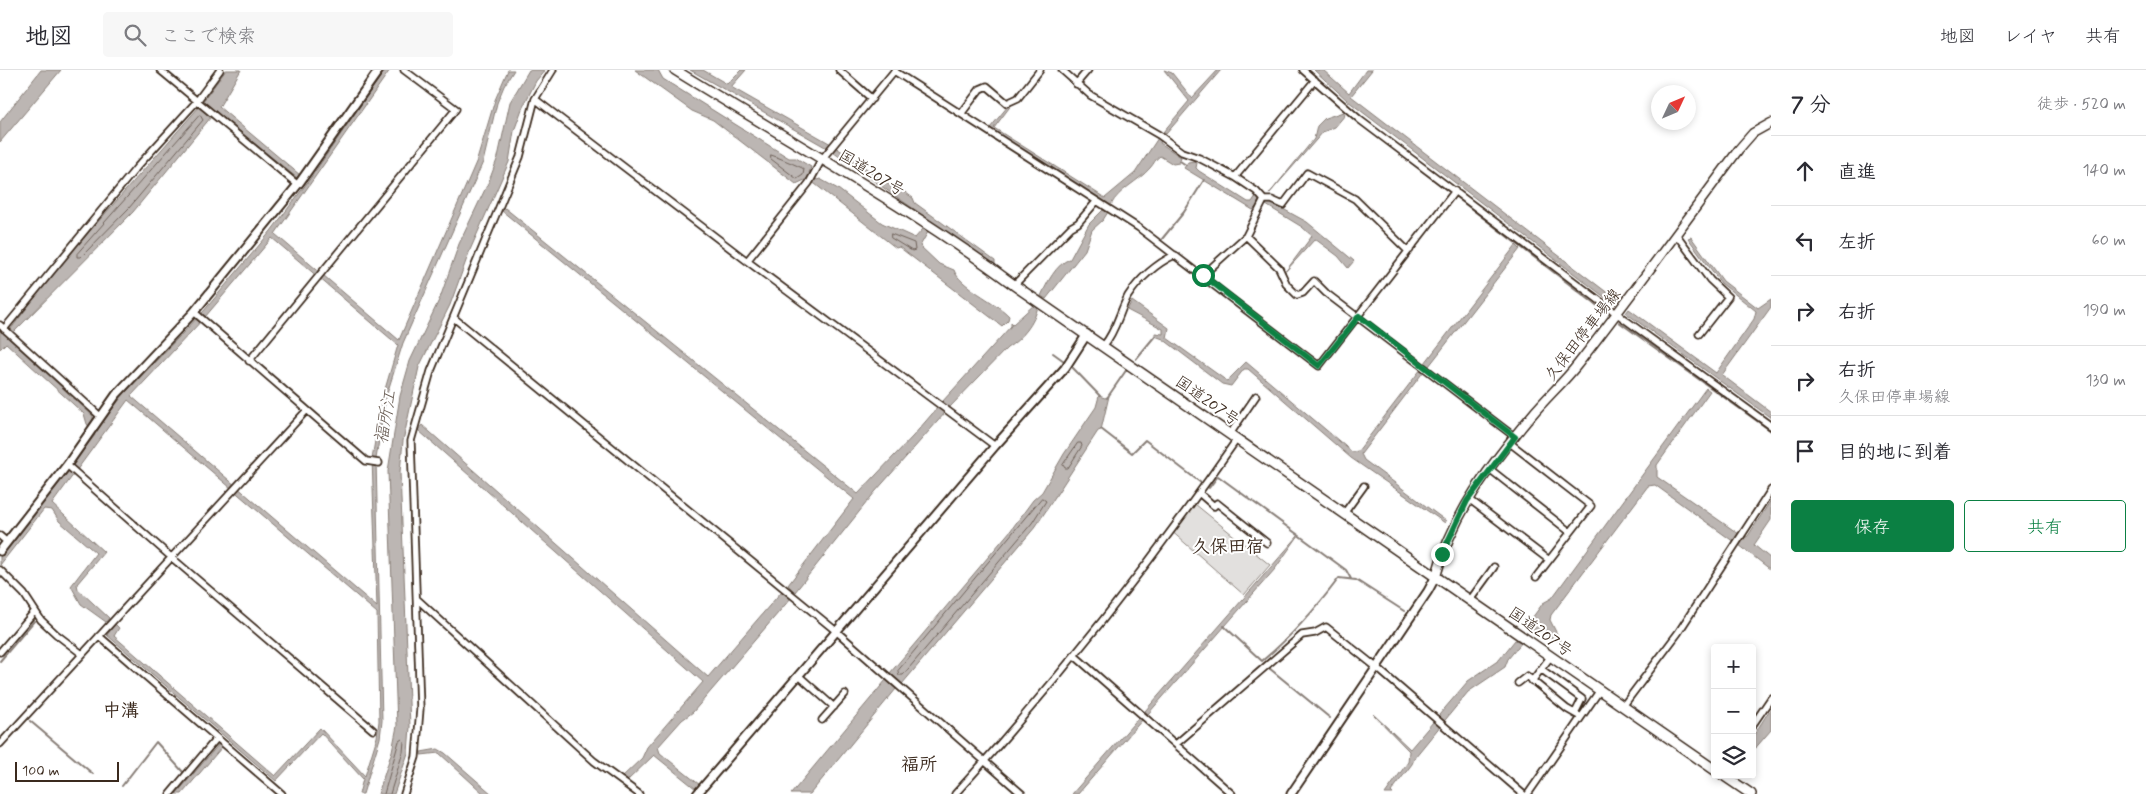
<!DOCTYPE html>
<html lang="ja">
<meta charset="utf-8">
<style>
:root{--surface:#fff;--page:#f7f7f7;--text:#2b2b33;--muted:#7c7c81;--line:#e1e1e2;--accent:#0b8043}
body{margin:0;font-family:Mynerve,"Klee One",sans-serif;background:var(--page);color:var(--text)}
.controls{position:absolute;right:15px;bottom:15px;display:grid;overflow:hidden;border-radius:5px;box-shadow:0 2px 8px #0003}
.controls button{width:45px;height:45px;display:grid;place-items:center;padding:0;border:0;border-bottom:1px solid var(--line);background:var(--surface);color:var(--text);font:25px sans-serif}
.compass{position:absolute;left:1651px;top:15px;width:45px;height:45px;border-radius:50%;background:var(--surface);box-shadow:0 2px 8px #0003;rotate:46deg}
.scale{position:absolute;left:15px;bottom:12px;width:104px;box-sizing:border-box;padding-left:5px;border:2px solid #3b2a1e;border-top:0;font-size:14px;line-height:18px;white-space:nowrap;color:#3b2a1e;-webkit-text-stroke:4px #fff;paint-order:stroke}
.stop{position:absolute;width:15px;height:15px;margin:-11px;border:4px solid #0b8043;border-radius:50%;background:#fff}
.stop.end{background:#0b8043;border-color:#fff;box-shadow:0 1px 5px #0008}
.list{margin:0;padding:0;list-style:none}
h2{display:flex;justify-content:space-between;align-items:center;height:65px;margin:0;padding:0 20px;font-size:21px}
h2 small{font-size:16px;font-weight:400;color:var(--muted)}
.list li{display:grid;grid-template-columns:32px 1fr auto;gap:15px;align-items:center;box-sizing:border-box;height:70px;padding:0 20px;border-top:1px solid var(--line)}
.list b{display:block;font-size:19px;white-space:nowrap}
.list p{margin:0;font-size:16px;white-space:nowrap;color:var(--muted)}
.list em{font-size:16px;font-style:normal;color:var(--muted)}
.actions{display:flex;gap:10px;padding:15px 20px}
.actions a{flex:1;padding:11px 0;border:1px solid var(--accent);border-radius:5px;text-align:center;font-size:18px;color:var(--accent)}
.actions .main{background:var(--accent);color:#fff}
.icon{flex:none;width:28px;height:28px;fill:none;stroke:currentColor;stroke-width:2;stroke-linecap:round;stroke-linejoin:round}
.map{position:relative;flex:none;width:1771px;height:724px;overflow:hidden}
header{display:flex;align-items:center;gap:30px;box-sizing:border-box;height:70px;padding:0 25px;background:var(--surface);border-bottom:1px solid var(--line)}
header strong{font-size:24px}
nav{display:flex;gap:28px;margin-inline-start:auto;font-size:18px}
.search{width:350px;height:45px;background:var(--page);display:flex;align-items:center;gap:12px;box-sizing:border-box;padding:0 18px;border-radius:5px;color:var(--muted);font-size:19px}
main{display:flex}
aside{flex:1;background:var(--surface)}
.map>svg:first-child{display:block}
.green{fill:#e2e0de;stroke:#8e857e}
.water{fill:#bcb6b3;stroke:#887e77;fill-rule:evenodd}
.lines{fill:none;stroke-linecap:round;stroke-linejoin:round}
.shore{stroke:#6f625a;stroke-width:1}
.stream{stroke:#887e77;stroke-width:2}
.minor-casing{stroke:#3b2a1e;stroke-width:9}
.tertiary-casing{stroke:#3b2a1e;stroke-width:11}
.secondary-casing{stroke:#3b2a1e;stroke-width:11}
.trunk-casing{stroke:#3b2a1e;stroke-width:12}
.minor{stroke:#fff;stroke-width:5.5}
.tertiary{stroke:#fff;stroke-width:7}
.secondary{stroke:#fff;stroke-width:8}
.trunk{stroke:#fff;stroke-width:9}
.route{stroke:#0b8043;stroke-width:6}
.labels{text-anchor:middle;stroke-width:4;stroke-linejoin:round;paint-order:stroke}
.street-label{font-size:16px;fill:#3b2a1e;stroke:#fff}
.water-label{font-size:18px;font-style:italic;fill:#685b52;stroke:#fff}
.neighbourhood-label{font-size:18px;font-weight:bold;fill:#3b2a1e;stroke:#fff}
</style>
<header>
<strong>地図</strong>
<div class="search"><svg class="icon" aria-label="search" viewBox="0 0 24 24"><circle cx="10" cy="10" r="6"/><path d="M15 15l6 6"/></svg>ここで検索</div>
<nav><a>地図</a><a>レイヤ</a><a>共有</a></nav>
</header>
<main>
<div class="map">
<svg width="1771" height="724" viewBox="0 0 1771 724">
<rect width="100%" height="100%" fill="#fff"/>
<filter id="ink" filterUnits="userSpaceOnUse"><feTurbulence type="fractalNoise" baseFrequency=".02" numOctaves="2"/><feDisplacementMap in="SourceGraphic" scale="10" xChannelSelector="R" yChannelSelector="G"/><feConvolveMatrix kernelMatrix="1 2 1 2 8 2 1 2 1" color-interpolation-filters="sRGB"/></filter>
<g filter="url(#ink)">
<path class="green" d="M1190,430L1270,495L1244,525L1169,459Z"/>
<path class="water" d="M41,0H61L0,72V52Z
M226,0H241L219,37L300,105L297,108L203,31Z
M385,0H390L275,164L399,270L477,90L495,30L508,0H514L504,16L497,33L483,92L403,273L386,327L376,389L382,651L380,668L363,724H359L363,709L321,663L276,711L107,565L115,554L119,558L114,566L275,706L320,658L365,706L377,667L379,651L377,543L128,330L52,434L104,482L77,514L78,519L109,548L106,552L81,534L71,516L96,483L59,451L52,440L44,439L0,495V487L95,365L87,354L84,344L6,273L0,279V261L5,265L10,260L59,196L199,37L211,47L133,142L8,268L93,346V352L98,358L124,324L203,242L271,161L307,113ZM272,168L398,275L383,326L372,388L377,537L131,326L205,247Z
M529,0H545L536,11L522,39L514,61L509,92L470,180L450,235L419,297L403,371L400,402L410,657L408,683L394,724H378L392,681L397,656L388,401L400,326L410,291L440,228L459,174L489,111L498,87L510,32Z
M635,0H658L663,9L789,88H796L811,97L809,103L817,110L820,109L838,119L882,153L915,168L923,159L928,162L920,176L939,194L954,200C959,216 995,231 1009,246L1008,250L1002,256L899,177L896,178L815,114L807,109L796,114L713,50L692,41Z
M690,0H703L727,14L741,0H746L731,17L831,74L899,121L902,120L913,128L915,133L995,191V196L827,78Z
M1164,0L1172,3L1192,28L1218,0H1221L1166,64L1163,62L1189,31Z
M1314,0H1323L1349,23L1366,0H1372L1351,26L1618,231L1615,235L1348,31Z
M1012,34L994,58L1105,128L1135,103L1158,68L1161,70L1160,73L1181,87L1179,93L1173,94L1160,86C1155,89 1154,94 1150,98C1138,112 1119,119 1111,135L990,58L1008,36Z
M1343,42L1345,45L1335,57L1323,62L1269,124L1314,69L1317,56L1325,48Z
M1194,91L1197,93L1196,98L1199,101L1248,132H1252L1256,126L1259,129L1258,135L1253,140L1184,98L1188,92Z
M1267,133H1272L1307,152L1354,191L1348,198L1338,186L1315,169L1285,202L1312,166L1302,157L1266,135Z
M505,138L858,424L913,366L938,337L945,343L875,422L795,522L788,515L854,429L502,141Z
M1103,140L1108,142L1103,150L1092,160L1085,180L1046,229L1041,226C1047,213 1056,194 1070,189L1089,154Z
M1691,167L1723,211L1758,238L1771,229V237L1722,305L1771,342V348L1626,243L1629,239L1716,303L1754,249L1756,241L1721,213L1688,168Z
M1516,175L1520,179L1429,296L1425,293Z
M1132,231L1169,258L1167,268L1227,311L1246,292L1352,382L1358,381L1421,299L1424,301L1361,384L1364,390L1446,451L1445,453L1351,388L1248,299H1244L1231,316L1222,314L1163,269L1155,266V263L1163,264V259L1127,240Z
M1035,234L1038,236C1035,253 1022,269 1007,278L949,338L942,332L1011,256V252L1013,254Z
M1706,318L1710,321L1657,395V407L1739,464L1734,472L1655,415L1648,416L1551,545L1550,550L1560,570L1557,571L1535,559L1532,562L1528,559L1527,555L1543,533L1552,528Z
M1099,326L1105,328L1109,326L1101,360L1098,361L1036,456L902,614L890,603L1011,460L1033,430L1042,422L1064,384L1096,337Z
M422,355L708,607L782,521L791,528L693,642L682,650L658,677L660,683L700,715L696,719L654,685L627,711L622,707L642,688L647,677L703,612L418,360Z
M1771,430V450L1754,475L1771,489V500L1739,475L1744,468L1748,466Z
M1299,465L1275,499L1148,644L1145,641Z
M1515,570L1522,572L1508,589L1505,597L1468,622L1415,687L1412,694L1391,722L1393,724H1385L1408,692L1409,681L1373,644L1410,679L1468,611L1499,590Z
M886,610L896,619L810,724H791Z
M1771,638V660L1752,682V668Z
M1140,646L1143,649L1078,724H1072Z
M219,674L222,677L182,724H176Z
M438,679L445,683L492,724H484L439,683L421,685V682Z"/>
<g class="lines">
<path class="shore" d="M200,45L203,50L129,138L81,187H77V184Z
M771,85C775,86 799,96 804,99L803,105L797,109L771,89Z
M891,164L914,173L915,180L912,181L891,168Z
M1078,373H1081L1082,376L1068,398H1065L1063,395Z
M1042,428L1046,431L1032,453L903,605H899L898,601Z
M384,724L399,671L402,669L404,671L403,682L390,724"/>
<path class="stream" d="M1299,0L1309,9
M1316,15L1356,50
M1383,71L1448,121
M1180,91L1186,95
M1456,127L1608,244
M1258,133L1266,134
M1162,169L1184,142L1204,110
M1619,252L1771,361
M1053,283L1064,291
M1136,289L1155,266
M1072,297L1100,326
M1107,328L1127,299
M1101,359L1132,383L1145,370L1201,413
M1209,418L1218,406L1346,500L1351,509
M1224,556L1262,591C1292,566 1315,540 1339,508L1356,510L1404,541
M0,591L34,551
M1269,598L1330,648
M30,651L93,704
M122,716L156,672L183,702"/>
<g class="minor-casing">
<path id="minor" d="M160,0L298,115
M839,0L872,29
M1062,0L1090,25L1159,65L1182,82L1199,88L1235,107L1256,121L1264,130
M1303,0L1360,50L1616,243L1771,356
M894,1L1139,158L1319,296L1455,121
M1076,14L1088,0
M535,29L747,191L995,376
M961,44L980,19L987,16L1007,33L1018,28L1040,0
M1235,107L1315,10
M1264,130H1272L1283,135L1307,103L1355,129L1406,179L1410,180
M1676,164L1710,210L1728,227L1699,264
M1246,166L1279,198L1287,215L1297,225L1303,223L1314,211L1326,223L1515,367
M747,191L809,113L822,89L895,0
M1203,205L1246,166L1264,130
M1014,215L1071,157L1078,153L1096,132
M194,242L366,391L379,393
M454,248L836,561L1022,724
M0,255L100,346
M4,259L137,97L197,31L220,0
M1104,275C1116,261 1119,243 1128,226C1139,209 1157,193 1175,185
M249,291L456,39L404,0
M1230,364L1256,326
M1510,373L1591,436L1536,507
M67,395L171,487L373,660
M1491,400L1570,462
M1199,423L1214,436L1217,433L1267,473
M1469,429L1549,490
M1345,442L1364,416
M0,466L7,472
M0,500L24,524L41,550L56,564L82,584
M417,529L594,691L639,724
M1470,530L1494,497
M99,566L282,724
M0,582L35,541
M1075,586L1232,724
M1541,599L1582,629L1575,643
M798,605L834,637
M1532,611L1551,586
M1518,613L1527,606L1567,639L1581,647
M1623,636L1678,563L1771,420
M822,650L845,624
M1752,656L1771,628
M0,674L307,340
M1176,674L1302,565L1315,563L1326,557L1376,597L1523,724
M170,724L217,668
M404,724L416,687L420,639L411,371L431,301L520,87L535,29L553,0
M955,724C1057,612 1151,493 1237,369
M1528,724L1600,620"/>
</g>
<g class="tertiary-casing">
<path id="tertiary" d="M0,481L67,395L116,325L194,242L300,112L379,0
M697,724L995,376L1065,298L1087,264
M1291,724L1428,521L1436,506"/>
</g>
<g class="secondary-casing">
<path id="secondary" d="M1436,506C1452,445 1492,392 1532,345C1547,327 1564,312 1578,294C1633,223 1686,151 1739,79L1753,63L1771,53"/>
</g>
<g class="trunk-casing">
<path id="trunk" d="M675,0C789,71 907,135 1014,215L1715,700
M1723,705L1751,724"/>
</g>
<use href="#minor" class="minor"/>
<use href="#tertiary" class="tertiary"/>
<use href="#secondary" class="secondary"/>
<use href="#trunk" class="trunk"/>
</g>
</g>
<g class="lines" filter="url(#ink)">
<path class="route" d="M1203,205L1319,296L1359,246L1515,367L1467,431L1442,484"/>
</g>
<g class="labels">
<g class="street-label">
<text transform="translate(872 102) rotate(31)" y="6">国道207号</text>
<text transform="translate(1582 264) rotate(-52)" y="6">久保田停車場線</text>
<text transform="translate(1208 330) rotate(35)" y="6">国道207号</text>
<text transform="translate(1541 561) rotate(35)" y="6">国道207号</text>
</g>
<g class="water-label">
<text transform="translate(385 347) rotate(-80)" y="6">福所江</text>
</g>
<g class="neighbourhood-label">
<text x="1228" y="482">久保田宿</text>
<text x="121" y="646">中溝</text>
<text x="919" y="700">福所</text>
</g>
</g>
</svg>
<div class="controls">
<button>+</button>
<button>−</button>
<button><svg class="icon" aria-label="layers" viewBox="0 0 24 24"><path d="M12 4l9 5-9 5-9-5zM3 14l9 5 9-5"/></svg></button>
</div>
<svg class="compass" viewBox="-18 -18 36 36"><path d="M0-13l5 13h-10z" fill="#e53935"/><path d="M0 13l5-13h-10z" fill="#7c7c81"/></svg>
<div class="scale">100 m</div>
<div class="stop" style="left:1203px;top:205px"></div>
<div class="stop end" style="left:1442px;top:484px"></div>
</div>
<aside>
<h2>7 分<small>徒歩 · 520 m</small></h2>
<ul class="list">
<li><svg class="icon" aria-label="ahead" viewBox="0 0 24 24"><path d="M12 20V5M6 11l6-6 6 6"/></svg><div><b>直進</b></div><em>140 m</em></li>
<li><svg class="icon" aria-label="left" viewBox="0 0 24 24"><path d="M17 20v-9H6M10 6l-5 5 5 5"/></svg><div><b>左折</b></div><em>60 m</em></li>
<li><svg class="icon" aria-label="right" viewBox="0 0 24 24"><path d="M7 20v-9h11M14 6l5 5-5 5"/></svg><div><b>右折</b></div><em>190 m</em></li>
<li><svg class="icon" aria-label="right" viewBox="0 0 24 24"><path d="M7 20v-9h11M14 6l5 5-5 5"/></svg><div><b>右折</b><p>久保田停車場線</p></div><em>130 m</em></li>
<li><svg class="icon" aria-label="arrive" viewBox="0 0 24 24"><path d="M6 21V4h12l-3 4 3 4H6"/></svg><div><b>目的地に到着</b></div></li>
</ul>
<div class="actions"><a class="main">保存</a><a>共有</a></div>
</aside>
</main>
